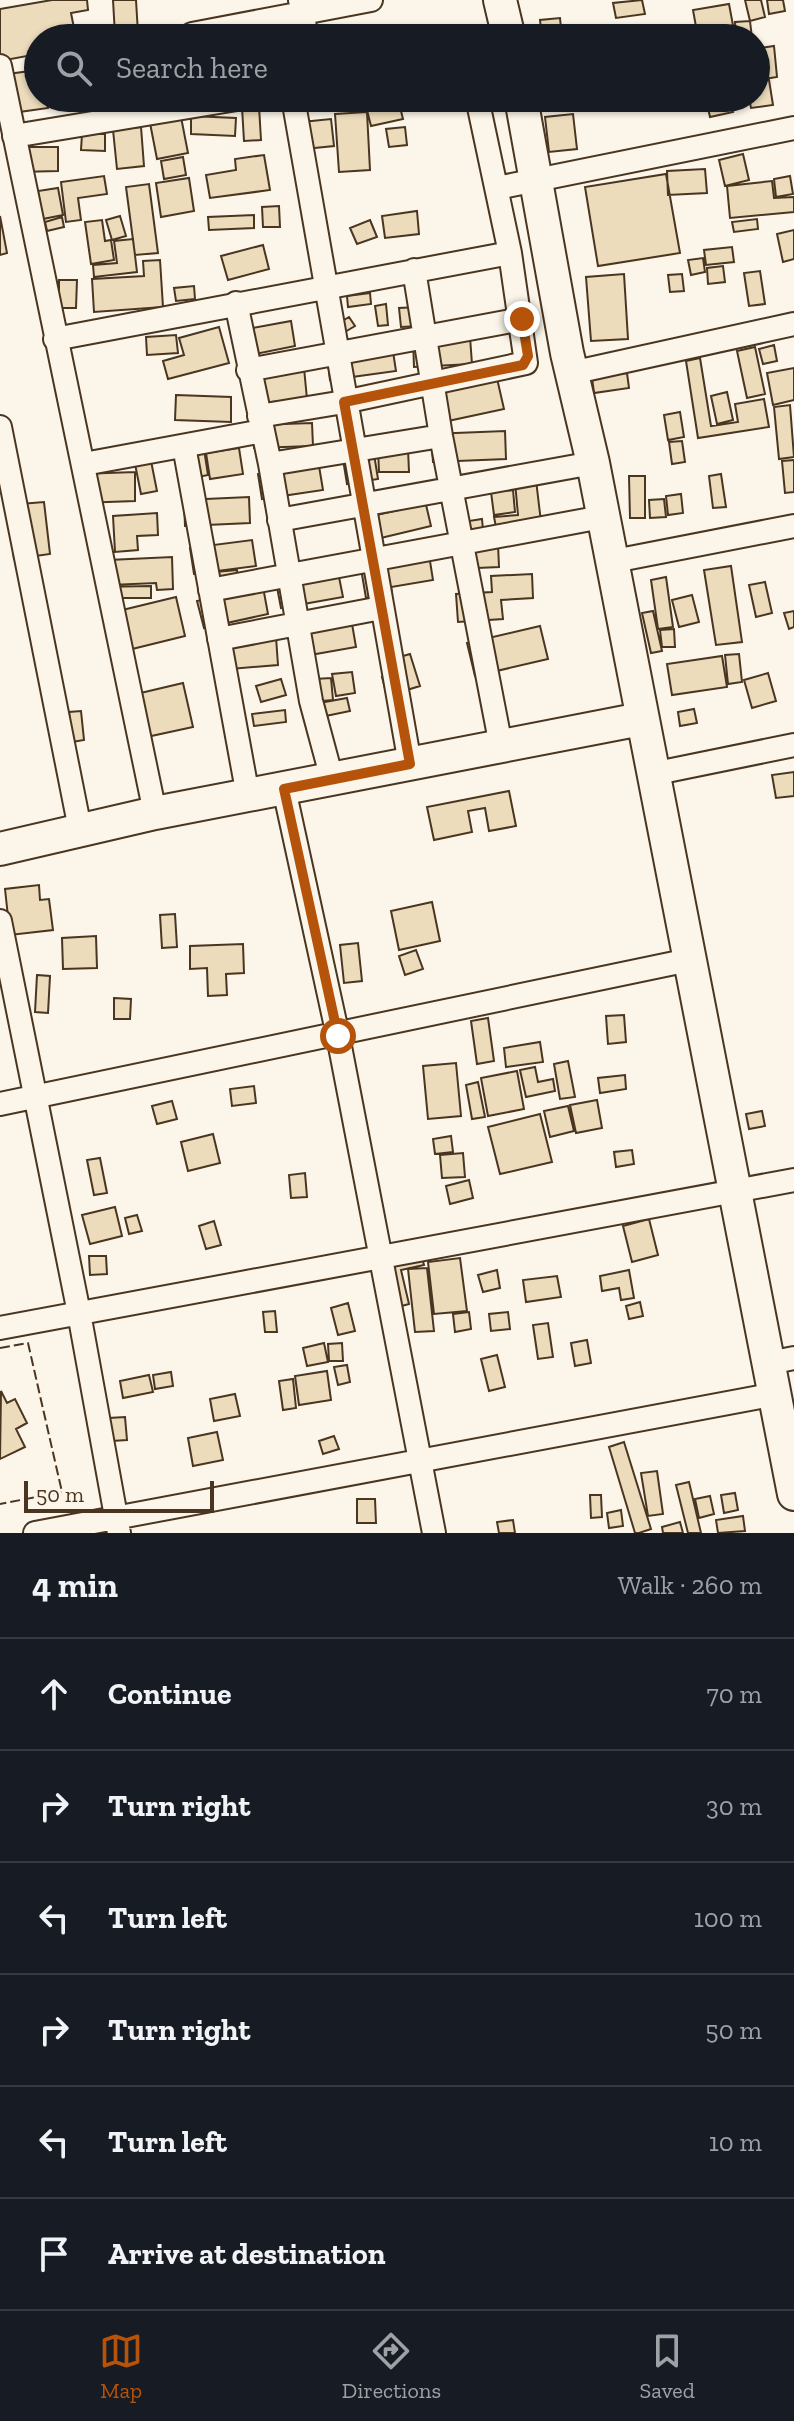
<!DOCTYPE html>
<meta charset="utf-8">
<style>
:root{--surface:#171b24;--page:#20242c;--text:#f1f3f6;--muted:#9ea1a6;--line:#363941;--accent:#b45309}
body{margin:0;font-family:"Zilla Slab",serif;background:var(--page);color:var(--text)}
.scale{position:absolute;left:24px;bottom:20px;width:190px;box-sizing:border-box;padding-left:8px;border:4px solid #4a3520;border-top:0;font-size:22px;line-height:28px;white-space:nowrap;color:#4a3520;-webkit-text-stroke:6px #fbf6e9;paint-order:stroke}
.stop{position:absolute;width:24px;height:24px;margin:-18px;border:6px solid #b45309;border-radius:50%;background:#fff}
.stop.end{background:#b45309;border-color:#fff;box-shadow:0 2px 8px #0008}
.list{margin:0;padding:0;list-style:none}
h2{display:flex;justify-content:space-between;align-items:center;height:104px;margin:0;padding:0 32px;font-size:34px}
h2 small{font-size:26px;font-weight:400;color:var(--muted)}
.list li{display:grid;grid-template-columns:52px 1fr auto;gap:24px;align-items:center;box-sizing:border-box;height:112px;padding:0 32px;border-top:2px solid var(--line)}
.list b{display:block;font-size:30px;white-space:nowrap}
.list em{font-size:26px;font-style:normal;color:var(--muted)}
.icon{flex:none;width:44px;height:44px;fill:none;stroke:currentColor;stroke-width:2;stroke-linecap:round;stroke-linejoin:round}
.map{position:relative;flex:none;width:794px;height:1533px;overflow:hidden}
.search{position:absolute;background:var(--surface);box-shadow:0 2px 6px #0004;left:24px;right:24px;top:24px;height:88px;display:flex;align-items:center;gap:20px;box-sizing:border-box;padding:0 28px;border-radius:44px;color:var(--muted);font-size:30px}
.sheet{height:776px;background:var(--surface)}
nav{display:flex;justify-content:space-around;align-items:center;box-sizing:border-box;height:112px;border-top:2px solid var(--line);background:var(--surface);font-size:22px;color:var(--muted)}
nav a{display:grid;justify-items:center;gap:4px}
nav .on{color:var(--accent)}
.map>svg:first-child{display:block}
.building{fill:#ecdcbc;stroke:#4a3520;stroke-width:2}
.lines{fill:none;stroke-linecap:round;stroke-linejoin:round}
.street-casing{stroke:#4a3520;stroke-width:26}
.secondary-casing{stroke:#4a3520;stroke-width:36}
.street{stroke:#fbf6e9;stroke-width:22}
.secondary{stroke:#fbf6e9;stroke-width:32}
.fence{stroke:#4a3520;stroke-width:2;stroke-dasharray:10 4;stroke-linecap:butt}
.route{stroke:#b45309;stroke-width:10}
</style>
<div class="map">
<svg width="794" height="1533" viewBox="0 0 794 1533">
<rect width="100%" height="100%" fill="#fbf6e9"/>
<path class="building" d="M52,0H87L88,10L71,13L76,38H38V54L0,61V9Z
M113,0H136L138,33L115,35Z
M642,0L645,14L616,18L613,3Z
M745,0H761L765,17L750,21Z
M767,0H783L785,11L769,14Z
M729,4L735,36L698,38L693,10Z
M560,18L562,38H542L540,20Z
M750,21L752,38H736L735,22Z
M262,23L266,38H245L242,27Z
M105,25L106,37L87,38L86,27Z
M366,28L367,38H346V29Z
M660,29L662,38H646L645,33Z
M774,46L777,77L764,79L760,48Z
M756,51L762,79L756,80Z
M38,70V98H46L48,108L5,114L0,75Z
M769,80L773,105L751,108L749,98H756V82Z
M85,98H125L126,106L86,110Z
M136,98H160V100L137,103Z
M572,98H610L611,106L574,111Z
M730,98L733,112L710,117L706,99Z
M399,103L403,119L371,126L367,110Z
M259,106L261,140L244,141L242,107Z
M367,112L370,170L339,172L335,114Z
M573,114L577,149L549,152L545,117Z
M191,116L236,118L235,136L191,134Z
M181,117L188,153L157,159L150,123Z
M331,119L334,146L305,149L302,122Z
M141,127L144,166L117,169L113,130Z
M405,127L407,145L389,147L386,129Z
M82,134H105V151L81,150Z
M17,147H58V171L18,172Z
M743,154L749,180L725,186L719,160Z
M264,155L270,190L210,198L206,175L236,170L235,159Z
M183,157L186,175L164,179L161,161Z
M705,169L707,193L668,195L667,171Z
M666,174L680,253L598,266L585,187Z
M104,176L107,194L78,198L81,220L66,222L61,182Z
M790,176L793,194L776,197L774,179Z
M189,178L194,211L161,217L156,183Z
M772,181L774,198L794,197V212L730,218L727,186Z
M149,184L158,253L135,255L126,187Z
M58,188L63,215L43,219L38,191Z
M279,206L280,227H263L262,207Z
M417,211L419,234L385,238L382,216Z
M254,215V228L209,230L208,217Z
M0,216L7,253L0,255Z
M120,216L126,236L112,240L106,220Z
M62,217L64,227L47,231L45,222Z
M757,219L758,229L734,232L732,222Z
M102,220L105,241L111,240L114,260L91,264L85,222Z
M370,220L377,237L357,244L350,228Z
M794,230V259L783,262L777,234Z
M133,239L137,272L94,277L93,265L117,263L114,241Z
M263,245L269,269L228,280L221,256Z
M732,247L734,262L706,265L704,250Z
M703,258L705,272L691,275L688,260Z
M160,260L163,307L94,312L92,279L144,276L143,261Z
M723,266L725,282L708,284L707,268Z
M760,271L765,304L749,306L744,273Z
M624,274L628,339L591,341L586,277Z
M682,274L684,291L670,292L668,275Z
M59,280H77L76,308H59Z
M194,286L195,299L176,301L174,288Z
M370,293L371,304L348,307L347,296Z
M386,304L388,325L378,326L375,306Z
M419,307L420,326L401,327L399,308Z
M349,317L355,326L333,339L327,330Z
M291,321L295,346L241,357L236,331Z
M219,327L229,363L168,379L163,361L184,355L179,338Z
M176,335L178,353L147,355L146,337Z
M470,337L472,364L414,367L413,340Z
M392,345L396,371L330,380L327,354Z
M774,345L777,361L763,364L759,349Z
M755,347L765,394L747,398L737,351Z
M700,358L711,426L738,422L735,404L764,399L769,427L698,438L686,361Z
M304,368L307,399L260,403L257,372Z
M794,368V400L773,405L767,373Z
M627,373L629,388L594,393L592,378Z
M496,374L504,409L434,424L426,389Z
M727,392L733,420L717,424L711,396Z
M176,395L231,397V422L175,420Z
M790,405L794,457L779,459L774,407Z
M680,412L684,437L668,440L664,415Z
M312,423L313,446L254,448V425Z
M505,431L506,459L433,462L431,434Z
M682,441L685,462L672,464L669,442Z
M239,448L243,474L210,479L206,453Z
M373,448L378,479L347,484L342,453Z
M204,449L208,475L179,481L174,454Z
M408,449L409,472H379L378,450Z
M150,456L157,491L141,494L134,459Z
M794,460V492L785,493L782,461Z
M319,466L323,490L262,499L258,474Z
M135,472V501L80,503V474Z
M721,474L726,507L713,508L709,476Z
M629,476H645V518H630Z
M536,480L541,522L496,527L494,517L518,515L515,482Z
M513,490L515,512L494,515L491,492Z
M423,492L431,526L364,542L359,519L407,508Z
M681,494L683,513L668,515L666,496Z
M249,497L250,523L185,526L184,500Z
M664,499L666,517L650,518L649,500Z
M44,502L50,554L14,559L8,505Z
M157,513L158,535L137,536L138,550L115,552L113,516Z
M482,519L484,542L471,544L469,521Z
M252,540L256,566L194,574L190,548Z
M498,544L499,567L455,569L454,547Z
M429,555L433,580L391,587L392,593L366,598L359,557Z
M172,557L173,589L157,590L156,583L110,585L109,560Z
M731,566L742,642L716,645L704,570Z
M237,570L238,579L216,581L215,572Z
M338,572L343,597L281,608L276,582Z
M532,574L533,598L501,600L503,619L458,622L456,594L492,592L491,576Z
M666,577L673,627L658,629L651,580Z
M765,582L772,613L756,617L749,585Z
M151,586V598H99L98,587Z
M263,587L268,614L204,628L197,601Z
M692,595L699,622L679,627L672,600Z
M176,597L185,636L120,652L110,613Z
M653,611L662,651L651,653L642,613Z
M794,611V627L789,629L784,613Z
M351,618L356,647L293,658L288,629Z
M540,626L548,659L475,676L467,643Z
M674,629L675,647H662L660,630Z
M276,637L278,665L219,670L217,642Z
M410,654L420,686L387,696L382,677L393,673L389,660Z
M739,654L742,682L728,684L725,655Z
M722,656L727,687L672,695L667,664Z
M352,672L355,693L336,696L332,674Z
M768,673L776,701L752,708L744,680Z
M331,678L333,700L300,703L298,680Z
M281,679L286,695L261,702L256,686Z
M183,683L193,727L142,738L132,695Z
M347,698L350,711L316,718L314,704Z
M694,709L697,723L680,726L678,712Z
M285,710L286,722L254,726L252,714Z
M81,711L84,740L72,742L69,712Z
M794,772V796L776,798L772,775Z
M509,791L516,826L489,831L485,808L468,811L472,832L434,840L427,807Z
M39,885L40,900L49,899L53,930L10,935L5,889Z
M432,902L440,941L399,950L391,911Z
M175,914L177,947L162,948L160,915Z
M96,936L97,968L63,969L62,938Z
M358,943L362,981L344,983L340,945Z
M243,944L244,973L226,974L227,995L208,996L207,968L190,969V946Z
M416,950L423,969L405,975L399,956Z
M37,975L50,976L48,1013L35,1012Z
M114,998L131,999L130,1019H114Z
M624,1015L626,1042L608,1044L606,1016Z
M488,1018L494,1061L477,1064L471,1021Z
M540,1042L543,1062L506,1067L504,1048Z
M568,1061L575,1097L560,1099L554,1064Z
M456,1063L461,1116L428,1119L423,1066Z
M535,1067L538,1082L553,1079L555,1091L526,1097L520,1070Z
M517,1071L524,1109L488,1116L481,1078Z
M625,1075L626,1089L600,1093L598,1078Z
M478,1082L485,1117L472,1119L466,1085Z
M254,1086L256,1103L232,1106L230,1089Z
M597,1100L602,1128L576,1133L570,1105Z
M172,1101L177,1119L157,1124L152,1106Z
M568,1106L574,1131L550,1137L544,1111Z
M762,1111L765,1126L749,1129L746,1114Z
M540,1114L552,1162L500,1174L488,1127Z
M213,1134L220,1163L188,1171L181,1142Z
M451,1136L453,1152L435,1154L433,1139Z
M632,1150L634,1164L616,1167L614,1152Z
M463,1153L465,1177L442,1178L440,1155Z
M100,1158L107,1193L94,1195L87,1160Z
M305,1173L307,1197L291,1198L289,1175Z
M469,1180L473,1198L450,1204L446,1186Z
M115,1207L122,1236L90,1244L82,1215Z
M137,1215L142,1231L129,1234L125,1218Z
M649,1219L658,1255L632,1262L623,1226Z
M214,1221L221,1245L206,1249L199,1226Z
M420,1250L424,1265L401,1270L409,1304L398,1307L385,1259Z
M89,1256H106L107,1274L90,1275Z
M460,1258L467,1311L434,1314L428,1262Z
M427,1268L434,1331L415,1332L408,1269Z
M497,1270L500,1288L483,1292L478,1275Z
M629,1270L634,1298L621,1300L619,1288L602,1291L600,1276Z
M557,1276L561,1297L526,1302L523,1280Z
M640,1302L643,1316L629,1319L626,1306Z
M348,1303L355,1331L338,1335L331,1308Z
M275,1311L277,1332H265L263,1312Z
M469,1312L471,1329L455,1332L453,1314Z
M508,1312L510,1329L491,1331L489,1314Z
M548,1323L553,1357L538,1359L533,1325Z
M587,1340L591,1363L575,1366L571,1343Z
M324,1343L328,1362L307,1366L303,1348Z
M342,1343L343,1361H329L328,1344Z
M497,1355L505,1387L489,1391L481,1359Z
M347,1365L350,1382L338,1385L334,1367Z
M327,1371L331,1400L299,1405L295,1376Z
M171,1372L173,1386L155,1389L153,1375Z
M149,1375L153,1392L123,1398L120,1381Z
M293,1379L296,1408L283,1410L279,1381Z
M1,1391L7,1403L15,1399L27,1423L16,1429L25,1447L0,1459Z
M235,1394L240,1416L214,1421L210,1399Z
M125,1417L127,1440L112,1441L109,1418Z
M217,1432L223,1460L193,1466L188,1438Z
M334,1436L339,1449L323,1454L319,1441Z
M624,1442L651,1529L639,1533H635L609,1447Z
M657,1471L663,1514L648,1516L641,1473Z
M689,1482L701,1533H688L676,1485Z
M735,1493L738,1510L724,1513L721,1495Z
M590,1495H601L602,1517L591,1518Z
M710,1496L714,1514L699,1518L695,1499Z
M357,1499H375L376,1523H357Z
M621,1510L623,1526L609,1528L607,1513Z
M743,1516L745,1531L718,1533L716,1520Z
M513,1520L515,1533H499L497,1522Z
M680,1522L683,1533H663L662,1527Z"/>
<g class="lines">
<g class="street-casing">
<path id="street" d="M300,0L307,38
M187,38L192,34L371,0
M0,66L155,813
M293,98L410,764
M14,136L243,98
M497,188L794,128
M414,270L441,436L501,746
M236,303L270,464L311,701L332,779
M55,339L510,253
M248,370L522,319
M571,373L794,324
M259,416L344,402L526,363L510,253L477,98
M0,427L80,829
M184,446L248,796
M84,464L263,431
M270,464L441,436
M279,520L593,463
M609,562L794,526
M210,590L602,517
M219,639L381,608
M652,774L794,745
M284,789L338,1036L434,1533
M0,921L79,1313L119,1533
M0,1104L689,960
M0,1328L794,1180
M769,1363L794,1358
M35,1533L776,1394"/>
</g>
<g class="secondary-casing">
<path id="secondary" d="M500,0L509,38
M521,98L567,353L593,463L794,1494
M0,849L155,813L641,719"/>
</g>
<use href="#street" class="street"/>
<use href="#secondary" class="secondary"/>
<path class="fence" d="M0,1348L28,1343L62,1492L0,1504"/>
</g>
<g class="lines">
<path class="route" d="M338,1036L284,789L410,764L344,402L523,365L528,356L522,319"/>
</g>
</svg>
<div class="scale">50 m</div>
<div class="stop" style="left:338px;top:1036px"></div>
<div class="stop end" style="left:522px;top:319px"></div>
<div class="search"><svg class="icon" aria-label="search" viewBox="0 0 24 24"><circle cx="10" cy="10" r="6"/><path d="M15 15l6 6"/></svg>Search here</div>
</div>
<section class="sheet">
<h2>4 min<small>Walk · 260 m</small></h2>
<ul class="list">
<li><svg class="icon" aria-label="ahead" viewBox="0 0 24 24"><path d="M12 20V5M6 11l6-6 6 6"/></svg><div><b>Continue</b></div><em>70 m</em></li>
<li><svg class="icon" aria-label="right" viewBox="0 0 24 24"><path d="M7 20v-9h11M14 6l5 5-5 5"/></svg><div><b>Turn right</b></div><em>30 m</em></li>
<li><svg class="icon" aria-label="left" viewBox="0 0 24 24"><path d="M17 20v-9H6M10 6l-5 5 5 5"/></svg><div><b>Turn left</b></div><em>100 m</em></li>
<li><svg class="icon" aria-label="right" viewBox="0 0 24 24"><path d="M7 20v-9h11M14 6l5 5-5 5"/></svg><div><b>Turn right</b></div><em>50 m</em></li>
<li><svg class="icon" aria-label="left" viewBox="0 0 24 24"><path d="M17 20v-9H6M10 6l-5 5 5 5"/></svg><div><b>Turn left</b></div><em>10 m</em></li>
<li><svg class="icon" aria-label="arrive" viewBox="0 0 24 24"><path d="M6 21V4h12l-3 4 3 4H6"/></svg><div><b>Arrive at destination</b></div></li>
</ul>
</section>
<nav>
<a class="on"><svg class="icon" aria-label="map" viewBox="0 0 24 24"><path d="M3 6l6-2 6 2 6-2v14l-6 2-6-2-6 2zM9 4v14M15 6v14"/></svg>Map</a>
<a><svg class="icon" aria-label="directions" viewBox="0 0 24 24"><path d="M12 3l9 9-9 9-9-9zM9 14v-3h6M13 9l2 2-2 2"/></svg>Directions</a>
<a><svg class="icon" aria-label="saved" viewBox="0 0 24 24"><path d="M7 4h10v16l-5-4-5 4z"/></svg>Saved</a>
</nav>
